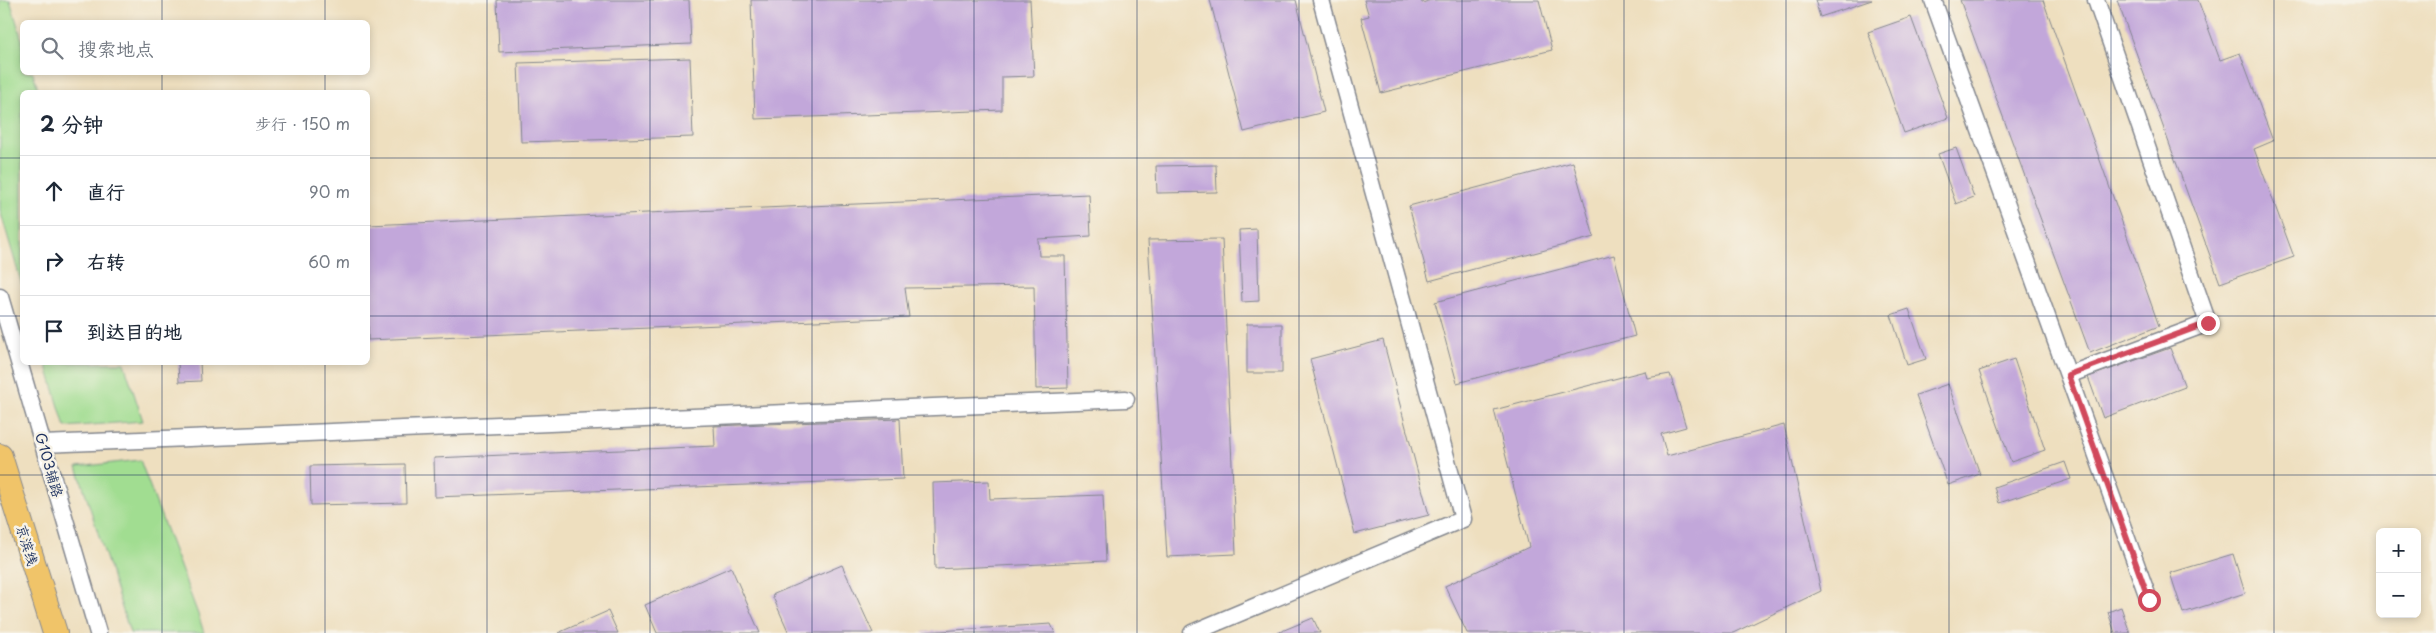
<!DOCTYPE html>
<html lang="zh">
<meta charset="utf-8">
<style>
:root{--surface:#fff;--page:#f6f6f7;--text:#1f2937;--muted:#747a83;--line:#e0e1e3}
body{margin:0;font-family:"Playpen Sans","LXGW WenKai TC",sans-serif;background:var(--page);color:var(--text)}
.controls{position:absolute;right:15px;bottom:15px;display:grid;overflow:hidden;border-radius:8px;box-shadow:0 2px 8px #0003}
.controls button{width:45px;height:45px;display:grid;place-items:center;padding:0;border:0;border-bottom:1px solid var(--line);background:var(--surface);color:var(--text);font:25px sans-serif}
.stop{position:absolute;width:15px;height:15px;margin:-11px;border:4px solid #d1495b;border-radius:50%;background:#fff}
.stop.end{background:#d1495b;border-color:#fff;box-shadow:0 1px 5px #0008}
.list{margin:0;padding:0;list-style:none}
h2{display:flex;justify-content:space-between;align-items:center;height:65px;margin:0;padding:0 20px;font-size:21px}
h2 small{font-size:16px;font-weight:400;color:var(--muted)}
.list li{display:grid;grid-template-columns:32px 1fr auto;gap:15px;align-items:center;box-sizing:border-box;height:70px;padding:0 20px;border-top:1px solid var(--line)}
.list b{display:block;font-size:19px;white-space:nowrap}
.list em{font-size:16px;font-style:normal;color:var(--muted)}
.icon{flex:none;width:28px;height:28px;fill:none;stroke:currentColor;stroke-width:2;stroke-linecap:round;stroke-linejoin:round}
.map{position:relative;flex:none;width:2436px;height:633px;overflow:hidden}
.search{position:absolute;background:var(--surface);box-shadow:0 2px 8px #0003;left:20px;top:20px;width:350px;height:55px;display:flex;align-items:center;gap:12px;box-sizing:border-box;padding:0 18px;border-radius:8px;color:var(--muted);font-size:19px}
.panel{position:absolute;background:var(--surface);box-shadow:0 2px 8px #0003;left:20px;top:90px;width:350px;height:275px;border-radius:8px}
.map>svg:first-child{display:block}
.green{fill:#a1dd91;stroke:#5e8678}
.building{fill:#c2a7da}
.lines{fill:none;stroke-linecap:round;stroke-linejoin:round}
.minor-casing{stroke:#84878e;stroke-width:19}
.highway-casing{stroke:#84878e;stroke-width:26}
.minor{stroke:#fff;stroke-width:16}
.highway{stroke:#f0c469;stroke-width:24}
.route{stroke:#d1495b;stroke-width:6}
.grid{fill:none;stroke:#1b2f5e;stroke-width:1;stroke-opacity:0.55}
.labels{text-anchor:middle;stroke-width:5;stroke-linejoin:round;paint-order:stroke}
.street-label{font-size:14px;fill:#1b2f5e;stroke:#f7f3e8}
</style>
<div class="map">
<svg width="2436" height="633" viewBox="0 0 2436 633">
<rect width="100%" height="100%" fill="#f7f3e8"/>
<filter id="ink" filterUnits="userSpaceOnUse"><feTurbulence type="fractalNoise" baseFrequency=".02" numOctaves="2"/><feDisplacementMap in="SourceGraphic" scale="10" xChannelSelector="R" yChannelSelector="G"/><feConvolveMatrix kernelMatrix="1 2 1 2 8 2 1 2 1" color-interpolation-filters="sRGB"/></filter>
<filter id="wash" filterUnits="userSpaceOnUse"><feTurbulence type="fractalNoise" baseFrequency=".0096" numOctaves="4" result="noise"/><feDisplacementMap in="SourceGraphic" scale="20" xChannelSelector="R" yChannelSelector="G"/><feGaussianBlur stdDeviation="1.12" result="paint"/><feColorMatrix in="noise" values="0 0 0 0 0 0 0 0 0 0 0 0 0 0 0 0 0 1.4 0 .05"/><feComposite in="paint" operator="in"/></filter>
<g filter="url(#wash)">
<rect width="100%" height="100%" fill="#eedfbf"/>
<path class="green" d="M0,0H10L22,40V72L33,73L39,92H22V285L0,210Z
M46,363H124L143,421L65,427Z
M140,460L199,617L204,633H130L77,467Z"/>
<g id="blocks">
<path class="building" d="M497,0H689L691,44L499,52Z
M751,0H1030L1034,76L1002,77V110L755,119Z
M1210,0H1296L1324,112L1244,132Z
M1364,0H1421L1422,3L1431,0H1539L1552,50L1381,93L1361,18L1369,16Z
M1815,0H1872L1820,17Z
M1960,0H2043L2159,326L2090,353Z
M2117,0H2198L2220,60L2240,53L2273,141L2254,149L2294,257L2220,283Z
M1911,17L1948,118L1904,133L1868,32Z
M690,58L693,137L521,142L518,63Z
M1956,148L1974,197L1956,204L1938,154Z
M1573,162L1594,237L1429,281L1409,206Z
M1216,165L1217,192L1157,193L1156,166Z
M1089,194L1091,236L1038,239L1039,256H1065L1068,388L1036,389L1034,286L905,288L909,317L368,340V225Z
M1257,229L1259,301L1242,302L1239,230Z
M1222,239L1236,554L1167,557L1148,240Z
M1614,255L1635,336L1457,383L1435,302Z
M1909,309L1926,359L1907,365L1891,315Z
M1247,324H1282V373H1247Z
M1383,340L1429,515L1355,534L1310,359Z
M2170,348L2185,387L2103,418L2088,377Z
M2014,359L2045,450L2011,462L1979,371Z
M178,362H200L201,381L179,382Z
M1645,371L1647,378L1670,374L1686,427L1661,434L1667,456L1784,425L1821,591L1733,633H1467L1445,586L1529,547L1494,410Z
M1948,384L1980,474L1948,485L1916,395Z
M900,419L903,479L435,497L434,458L715,446L714,426Z
M2065,462L2071,479L1999,503L1994,487Z
M405,464L406,503L311,505L310,466Z
M989,481L990,499L1103,495L1106,561L935,569L933,483Z
M2233,554L2245,593L2183,613L2170,573Z
M842,565L873,633H789L772,595Z
M731,567L760,633H657L645,605Z
M2121,607L2130,633H2115L2108,612Z
M608,611L618,633H558Z
M1313,618L1320,633H1277Z
M1051,624L1055,633H923V632Z"/>
</g>
</g>
<g filter="url(#ink)">
<use href="#blocks" fill-opacity="0" stroke="#84878e" stroke-width="1"/>
<g class="lines">
<g class="minor-casing">
<path id="minor" d="M1933,0L2149,600
M0,297L98,633
M2068,375L2208,323L2096,0
M43,444L1126,399
M1192,633L1463,519L1321,0"/>
</g>
<g class="highway-casing">
<path id="highway" d="M0,456L55,633"/>
</g>
<use href="#minor" class="minor"/>
<use href="#highway" class="highway"/>
</g>
</g>
<g class="lines" filter="url(#ink)">
<path class="route" d="M2149,600L2068,375L2208,323"/>
</g>
<path class="grid" d="M162,0V22M325,0V22M487,0V633M650,0V633M812,0V633M974,0V633M1137,0V633M1299,0V633M1462,0V633M1624,0V633M1786,0V633M1949,0V633M2111,0V633M2274,0V633M162,72V92M325,72V92M0,158H22M368,158H2436M0,316H22M368,316H2436M162,362V633M325,362V633M0,475H2436"/>
<g class="labels">
<g class="street-label">
<text transform="translate(49 465) rotate(74)" y="5">G103辅路</text>
<text transform="translate(27 545) rotate(73)" y="5">京滨线</text>
</g>
</g>
</svg>
<div class="controls">
<button>+</button>
<button>−</button>
</div>
<div class="stop" style="left:2149px;top:600px"></div>
<div class="stop end" style="left:2208px;top:323px"></div>
<div class="search"><svg class="icon" aria-label="search" viewBox="0 0 24 24"><circle cx="10" cy="10" r="6"/><path d="M15 15l6 6"/></svg>搜索地点</div>
<section class="panel">
<h2>2 分钟<small>步行 · 150 m</small></h2>
<ul class="list">
<li><svg class="icon" aria-label="ahead" viewBox="0 0 24 24"><path d="M12 20V5M6 11l6-6 6 6"/></svg><div><b>直行</b></div><em>90 m</em></li>
<li><svg class="icon" aria-label="right" viewBox="0 0 24 24"><path d="M7 20v-9h11M14 6l5 5-5 5"/></svg><div><b>右转</b></div><em>60 m</em></li>
<li><svg class="icon" aria-label="arrive" viewBox="0 0 24 24"><path d="M6 21V4h12l-3 4 3 4H6"/></svg><div><b>到达目的地</b></div></li>
</ul>
</section>
</div>
